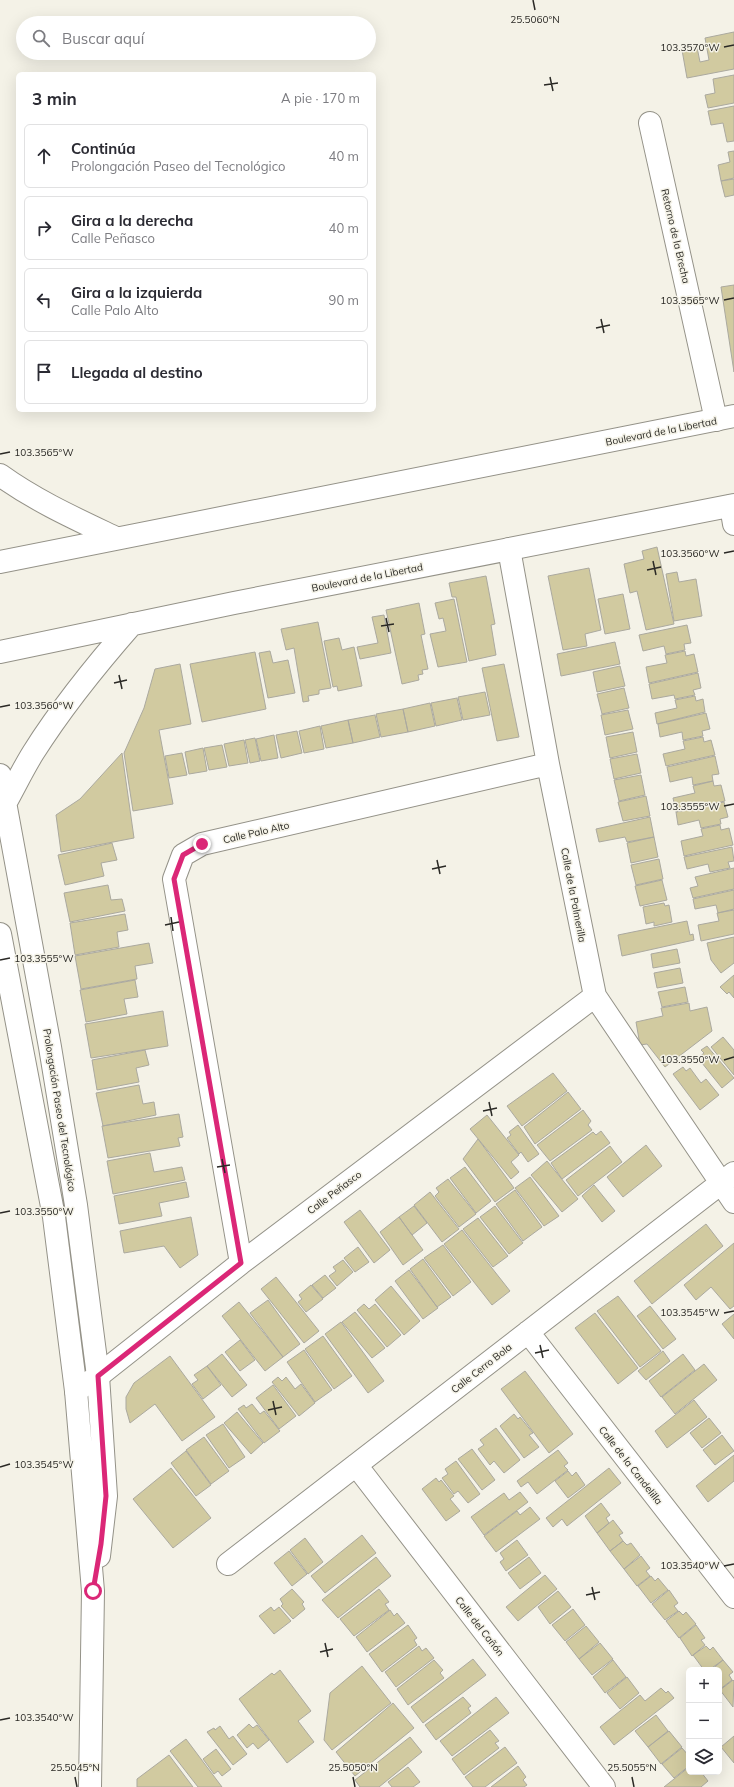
<!DOCTYPE html>
<html lang="es">
<meta charset="utf-8">
<style>
:root{--surface:#fff;--page:#f2f2f3;--text:#2b2b33;--muted:#7c7c81;--line:#e1e1e2}
body{margin:0;font-family:Mulish,sans-serif;background:var(--page);color:var(--text)}
.controls{position:absolute;right:12px;bottom:12px;display:grid;overflow:hidden;border-radius:6px;box-shadow:0 4px 16px #0002}
.controls button{width:36px;height:36px;display:grid;place-items:center;padding:0;border:0;border-bottom:1px solid var(--line);background:var(--surface);color:var(--text);font:20px sans-serif}
.stop{position:absolute;width:12px;height:12px;margin:-9px;border:3px solid #db2777;border-radius:50%;background:#fff}
.stop.end{background:#db2777;border-color:#fff;box-shadow:0 1px 4px #0008}
.list{margin:0;padding:0;list-style:none}
h2{display:flex;justify-content:space-between;align-items:center;height:52px;margin:0;padding:0 16px;font-size:17px}
h2 small{font-size:13px;font-weight:400;color:var(--muted)}
.list li{display:grid;grid-template-columns:26px 1fr auto;gap:12px;align-items:center;box-sizing:border-box;height:64px;margin:0 8px 8px;padding:0 8px;border:1px solid var(--line);border-radius:6px}
.list b{display:block;font-size:15px;white-space:nowrap}
.list p{margin:0;font-size:13px;white-space:nowrap;color:var(--muted)}
.list em{font-size:13px;font-style:normal;color:var(--muted)}
.icon{flex:none;width:22px;height:22px;fill:none;stroke:currentColor;stroke-width:2;stroke-linecap:round;stroke-linejoin:round}
.map{position:relative;flex:none;width:734px;height:1787px;overflow:hidden}
.search{position:absolute;background:var(--surface);box-shadow:0 4px 16px #0002;left:16px;top:16px;width:360px;height:44px;display:flex;align-items:center;gap:10px;box-sizing:border-box;padding:0 14px;border-radius:22px;color:var(--muted);font-size:15px}
.panel{position:absolute;background:var(--surface);box-shadow:0 4px 16px #0002;left:16px;top:72px;width:360px;height:340px;border-radius:6px}
.map>svg:first-child{display:block}
.building{fill:#d1caa0;stroke:#aba99f}
.lines{fill:none;stroke-linecap:round;stroke-linejoin:round}
.street-casing{stroke:#949288;stroke-width:24}
.secondary-casing{stroke:#949288;stroke-width:24}
.street{stroke:#fff;stroke-width:22}
.secondary{stroke:#fff;stroke-width:22}
.route{stroke:#db2777;stroke-width:5}
.ticks{fill:none;stroke:#2a2925;stroke-width:1.5}
.labels{text-anchor:middle;stroke-width:3;stroke-linejoin:round;paint-order:stroke}
.street-label{font-size:10px;fill:#2a2925;stroke:#f4f2e7}
.ticks-label{font-size:10px;text-anchor:middle;fill:#2a2925;stroke:#f4f2e7;stroke-width:3;stroke-linejoin:round;paint-order:stroke}
</style>
<div class="map">
<svg width="734" height="1787" viewBox="0 0 734 1787">
<rect width="100%" height="100%" fill="#f4f2e7"/>
<path class="building" d="M734,32V69L687,78L682,50L697,47L700,62L709,60L705,38Z
M734,75V103L708,108L705,95L715,93L713,79Z
M734,106V141L727,142L723,123L711,125L708,111Z
M734,151V178L721,181L718,165L730,162L728,152Z
M734,179V195L725,197L721,181Z
M734,285V372L721,287Z
M657,547L674,624L646,630L637,591L630,593L624,564L644,559L642,551Z
M589,568L601,630L585,634L587,646L563,650L548,576Z
M677,572L679,582L696,579L702,616L674,621L666,574Z
M486,576L495,624L491,625L496,655L469,661L456,597H452L449,583Z
M623,594L630,629L605,634L598,599Z
M454,599L467,662L438,667L430,634L446,631L443,618L439,619L435,603Z
M419,603L425,634L421,635L428,669L422,670L423,674L418,675L419,680L402,684L386,610Z
M384,615L391,653L360,659L357,647L378,643L372,617Z
M318,622L331,688L319,690V694L308,696L309,701L303,702L294,648L286,650L281,629Z
M687,625L691,643L684,644L685,650L666,654L664,646L643,651L639,635Z
M339,638L342,650L354,647L362,686L338,691L337,686L333,687L324,641Z
M615,642L620,664L561,676L557,654Z
M270,651L273,663L288,660L295,693L268,698L259,653Z
M685,651L686,656L694,654L698,672L649,683L646,667L667,663L665,655Z
M255,652L266,709L202,722L190,664Z
M180,664L191,724L159,730L173,804L133,811L124,753L144,708L155,669Z
M504,664L519,737L497,741L482,668Z
M620,666L625,686L597,692L593,672Z
M698,673L701,688L693,690L695,695L675,699L674,695L652,699L649,684Z
M624,688L629,708L602,714L597,694Z
M485,692L490,715L463,720L458,697Z
M695,696L696,701L703,699L705,712L657,724L655,713L677,708L675,700Z
M457,698L462,720L436,726L431,703Z
M430,703L435,726L408,732L403,709Z
M403,709L408,732L381,737L376,714Z
M628,710L633,729L605,735L601,715Z
M706,713L710,729L702,731L703,736L683,740L682,732L660,737L658,724Z
M375,715L380,737L353,743L348,720Z
M348,720L353,743L326,748L321,726Z
M320,726L324,749L304,753L299,731Z
M297,731L302,753L281,758L276,735Z
M633,732L637,752L610,758L606,737Z
M274,735L278,758L261,761L256,739Z
M703,737L704,742L711,740L715,755L666,766L663,754L685,749L683,741Z
M255,738L260,761L250,763L245,740Z
M244,740L248,763L229,766L224,744Z
M222,745L227,767L209,770L204,748Z
M203,748L207,771L189,774L185,752Z
M122,753L134,838L61,852L56,815L80,799Z
M182,753L187,775L169,778L165,756Z
M637,754L641,773L614,779L610,759Z
M715,756L719,774L712,775L713,781L693,785L692,777L670,782L667,767Z
M641,775L645,795L619,801L614,780Z
M713,781L714,786L721,785L725,801L676,812L673,798L695,793L693,786Z
M646,796L650,816L623,821L618,802Z
M724,802L728,817L720,819L721,824L701,828L699,820L678,825L676,812Z
M650,817L654,837L627,842L625,837L599,842L596,829Z
M720,825L721,830L729,828L733,845L684,856L681,841L703,836L701,829Z
M654,837L658,857L631,863L627,843Z
M112,843L117,860L101,863L104,876L65,885L58,855Z
M732,847L734,861L728,862L730,868L710,872L708,864L687,869L684,857Z
M659,859L663,879L636,885L631,865Z
M734,868V889L693,898L690,888L698,886L695,877Z
M662,880L667,900L640,906L635,886Z
M108,885L111,900L122,899L125,911L70,922L64,893Z
M734,890V909L718,913L716,905L695,909L693,899Z
M664,903L665,906L669,905L672,922L654,926V922L646,924L643,907Z
M734,910V934L701,941L698,925L719,921L717,913Z
M125,914L128,930L117,932L119,947L75,955L70,923Z
M687,921L690,935L693,934L694,940L622,956L618,935Z
M734,937V963L721,973L711,960L707,943Z
M149,943L153,963L135,966L137,979L81,989L75,956Z
M677,949L680,963L653,968L651,954Z
M680,968L683,983L657,988L654,973Z
M734,975V998L729,992L727,994L720,987Z
M135,980L138,997L124,999L127,1014L86,1022L80,990Z
M685,987L688,1002L662,1007L658,992Z
M689,1003L690,1011L707,1007L712,1031L665,1067L647,1044L640,1045L636,1022L663,1016L661,1008Z
M163,1011L168,1046L91,1058L85,1024Z
M723,1037L734,1050V1075L711,1047Z
M707,1046L734,1078L722,1088L698,1058L704,1053L701,1050Z
M145,1050L149,1065L136,1068L139,1082L97,1090L92,1060Z
M683,1067L686,1071L690,1068L701,1083L706,1079L719,1095L700,1110L673,1074Z
M553,1073L567,1091L522,1126L507,1106Z
M139,1085L143,1104L154,1102L156,1115L103,1126L96,1093Z
M568,1092L581,1109L535,1144L524,1127Z
M583,1110L591,1121L588,1125L592,1130L550,1161L537,1145Z
M179,1114L183,1137L178,1138L180,1146L108,1158L102,1126Z
M487,1115L519,1155L511,1162L519,1172L511,1179L470,1129Z
M518,1125L539,1154L528,1162L521,1152L519,1154L507,1138L511,1135L509,1132Z
M601,1131L610,1143L562,1179L551,1163L593,1132L596,1135Z
M478,1139L514,1188L495,1202L463,1159Z
M646,1145L662,1166L623,1197L607,1177Z
M610,1146L622,1162L578,1196L566,1180Z
M150,1153L154,1172L182,1167L185,1180L113,1194L107,1161Z
M547,1161L578,1199L562,1212L531,1175Z
M465,1167L491,1201L476,1213L450,1178Z
M530,1177L559,1216L544,1226L515,1188Z
M448,1179L476,1214L459,1227L435,1196L439,1192L436,1188Z
M186,1182L189,1197L159,1203L162,1216L119,1224L114,1196Z
M594,1185L615,1211L602,1222L582,1196Z
M515,1190L542,1227L523,1241L496,1204Z
M430,1192L459,1229L442,1242L414,1205Z
M414,1206L427,1223L412,1235L399,1217Z
M495,1206L523,1243L509,1254L480,1217Z
M360,1210L390,1250L374,1263L344,1222Z
M191,1217L198,1255L180,1268L164,1246L124,1253L120,1231Z
M399,1217L423,1250L403,1265L380,1232Z
M478,1218L508,1256L493,1267L463,1229Z
M706,1224L723,1246L652,1304L634,1281Z
M462,1230L510,1291L492,1305L444,1244Z
M734,1243V1306L730,1309L711,1287L696,1300L684,1285Z
M443,1245L471,1282L453,1296L424,1258Z
M358,1247L369,1262L355,1272L344,1258Z
M423,1259L451,1297L437,1307L410,1269Z
M343,1260L353,1272L337,1286L329,1276L336,1271L333,1267Z
M409,1270L438,1308L423,1319L395,1281Z
M325,1275L336,1288L323,1298L312,1285Z
M276,1277L319,1331L304,1343L261,1289Z
M311,1285L323,1299L306,1312L298,1302L302,1299L299,1295Z
M391,1286L420,1321L404,1335L375,1300Z
M618,1296L661,1351L640,1367L597,1311Z
M268,1300L300,1344L283,1357L250,1313Z
M239,1302L283,1357L265,1371L222,1316Z
M364,1304L369,1309L375,1304L401,1335L387,1347L357,1310Z
M650,1306L676,1339L663,1349L637,1316Z
M355,1312L385,1348L372,1358L342,1322Z
M595,1313L638,1368L618,1384L575,1328Z
M734,1314V1339L722,1324Z
M341,1322L384,1381L368,1393L325,1334Z
M323,1336L352,1376L334,1389L305,1349Z
M240,1340L255,1360L240,1371L225,1352Z
M304,1350L332,1390L315,1402L287,1362Z
M663,1351L670,1361L646,1380L638,1371Z
M222,1354L247,1385L232,1397L207,1366Z
M683,1354L695,1370L661,1397L649,1381Z
M170,1356L215,1417L182,1441L155,1404L130,1423L126,1409V1397L134,1383Z
M704,1364L717,1380L675,1414L662,1397Z
M207,1366L221,1385L203,1399L192,1384L198,1380L194,1375Z
M525,1371L573,1434L549,1453L501,1389Z
M278,1377L282,1381L286,1377L295,1389L301,1384L315,1403L299,1416L272,1382Z
M273,1385L296,1416L279,1429L256,1398Z
M694,1400L707,1417L667,1448L655,1431Z
M252,1404L260,1414L264,1411L280,1431L264,1443L238,1409L244,1405L246,1408Z
M237,1412L263,1443L251,1454L224,1423Z
M514,1414L518,1419L520,1417L533,1433L529,1435L539,1447L524,1458L500,1426Z
M709,1418L721,1433L702,1448L690,1433Z
M223,1424L245,1457L229,1468L206,1435Z
M496,1428L520,1460L504,1473L494,1461L490,1465L478,1449L484,1445L480,1440Z
M722,1435L734,1451L715,1465L703,1450Z
M204,1437L229,1471L211,1484L186,1450Z
M472,1449L495,1480L482,1490L458,1459Z
M558,1450L568,1463L564,1466L568,1470L537,1494L528,1482L521,1487L517,1481Z
M186,1451L211,1485L196,1496L171,1463Z
M734,1455V1481L708,1502L696,1486Z
M456,1461L480,1494L468,1503L458,1491L454,1494L442,1478L448,1474L445,1469Z
M171,1468L211,1518L173,1548L133,1499Z
M609,1468L621,1483L567,1526L562,1519L553,1527L546,1518Z
M568,1471L572,1476L576,1472L585,1485L568,1498L555,1481Z
M436,1478L439,1482L441,1480L454,1496L450,1499L460,1511L446,1521L422,1489Z
M520,1492L528,1502L484,1535L471,1517L504,1493L509,1500Z
M601,1503L610,1515L606,1518L609,1523L597,1533L585,1516Z
M530,1507L540,1519L496,1552L484,1536L517,1511L520,1515Z
M613,1520L623,1533L619,1535L623,1541L610,1551L597,1533Z
M362,1535L376,1553L325,1593L311,1576Z
M305,1538L323,1562L308,1574L290,1550Z
M517,1540L528,1555L506,1571L500,1562L504,1559L500,1553Z
M623,1541L627,1545L631,1543L640,1555L624,1569L610,1551Z
M289,1551L307,1574L292,1586L274,1563Z
M641,1556L650,1568L646,1571L650,1576L637,1586L624,1569Z
M376,1557L391,1576L338,1618L322,1600Z
M529,1557L541,1573L520,1589L508,1573Z
M545,1575L557,1589L518,1621L506,1607Z
M651,1576L655,1581L658,1578L668,1590L651,1603L638,1586Z
M292,1589L304,1602L302,1604L305,1609L293,1619L281,1606L283,1604L280,1599Z
M379,1589L389,1602L385,1604L389,1610L354,1636L340,1619Z
M669,1590L678,1603L674,1606L678,1611L665,1620L652,1604Z
M558,1591L571,1607L550,1624L538,1607Z
M271,1607L274,1611L279,1607L291,1621L274,1634L259,1616Z
M573,1609L585,1625L565,1641L552,1625Z
M390,1610L394,1616L397,1613L405,1623L367,1652L356,1637Z
M679,1611L683,1615L686,1612L696,1624L679,1638L666,1621Z
M408,1625L417,1638L414,1640L417,1645L382,1672L369,1654Z
M696,1625L705,1638L701,1640L705,1645L692,1656L680,1638Z
M586,1626L599,1642L579,1659L566,1642Z
M600,1643L613,1659L592,1675L579,1659Z
M419,1646L422,1651L426,1648L434,1658L396,1687L385,1672Z
M706,1646L710,1650L713,1647L723,1660L709,1670H704L693,1655Z
M473,1659L486,1675L423,1723L411,1707Z
M434,1660L443,1670L440,1673L444,1678L408,1705L397,1689Z
M613,1660L626,1677L605,1693L593,1677Z
M723,1660L733,1672L729,1675L732,1680L719,1690V1670H711Z
M362,1666L391,1703L332,1750L324,1740L330,1693Z
M280,1670L311,1711L298,1721L314,1742L287,1763L239,1699L272,1673L274,1675Z
M627,1677L639,1693L620,1709L607,1693Z
M733,1680L734,1681L733,1707L720,1690Z
M661,1688L666,1693L668,1691L674,1698L614,1745L600,1727L640,1695L645,1701Z
M463,1697L471,1706L468,1708L471,1713L436,1740L425,1725Z
M496,1697L509,1713L452,1756L440,1741Z
M393,1703L414,1728L355,1776L336,1752Z
M656,1715L668,1731L648,1747L635,1731Z
M249,1724L253,1728L257,1725L269,1740L258,1749L253,1743L247,1748L237,1735Z
M220,1726L229,1739L233,1736L247,1754L233,1765L207,1732L214,1728L215,1730Z
M490,1730L499,1741L495,1743L499,1748L464,1775L452,1759Z
M669,1731L682,1747L661,1764L648,1747Z
M734,1736V1763L721,1747Z
M410,1737L422,1752L379,1787H360L355,1780Z
M186,1739L222,1787H198L170,1751Z
M505,1747L517,1763L485,1787H473L465,1777Z
M682,1748L689,1756V1766L674,1778L662,1764Z
M216,1749L231,1769L222,1776L218,1771L214,1774L203,1759Z
M169,1755L193,1787H137V1779Z
M518,1766L526,1777L523,1780L527,1785L524,1787H491Z
M408,1767L420,1782L413,1787H392L388,1782Z
M689,1767V1772H701L708,1781L701,1787H664Z"/>
<g class="lines">
<g class="street-casing">
<path id="street" d="M650,123L716,420
M731,506L734,524
M509,549L548,764L595,996L734,1202
M241,1263L174,879L183,855L202,844L548,764
M528,1332L734,1597
M76,1391L98,1376L241,1263L595,996
M356,1465L604,1787
M228,1564L734,1173"/>
</g>
<g class="secondary-casing">
<path id="secondary" d="M0,475C36,501 76,519 116,538
M0,562L734,416
M0,652L234,603L734,505
M0,775L50,1047L76,1205L98,1376L106,1496L99,1556
M6,802C15,786 23,769 33,753C62,707 96,665 132,624
M0,934L54,1217L76,1391L93,1591L90,1787"/>
</g>
<use href="#street" class="street"/>
<use href="#secondary" class="secondary"/>
</g>
<g class="lines">
<path class="route" d="M93,1591L101,1544L106,1496L98,1376L241,1263L174,879L183,855L202,844"/>
</g>
<path class="ticks" d="M533,0L535,10M724,47L734,45M550,77L553,91M544,85L558,83M724,300L734,298M601,319L604,333M596,328L610,325M0,454L10,452M724,553L734,551M653,561L656,575M647,570L661,567M386,618L389,632M381,626L394,624M119,675L122,689M114,683L127,680M0,707L10,705M724,806L734,804M437,860L440,874M432,869L446,866M171,917L173,931M165,925L179,922M0,960L10,958M724,1060L734,1057M489,1102L492,1116M483,1111L497,1108M222,1159L225,1173M217,1167L230,1165M0,1213L10,1211M724,1313L734,1311M540,1345L543,1358M535,1353L549,1350M273,1401L276,1415M268,1410L282,1407M0,1467L10,1464M724,1566L734,1564M592,1587L595,1600M586,1595L600,1592M325,1643L328,1657M320,1652L333,1649M0,1720L10,1718M75,1777L77,1787M353,1777L355,1787M632,1777L634,1787"/>
<g class="labels">
<g class="street-label">
<text transform="translate(676 236) rotate(77)" y="4">Retorno de la Brecha</text>
<text transform="translate(661 431) rotate(-11)" y="4">Boulevard de la Libertad</text>
<text transform="translate(367 577) rotate(-11)" y="4">Boulevard de la Libertad</text>
<text transform="translate(256 832) rotate(-13)" y="4">Calle Palo Alto</text>
<text transform="translate(574 895) rotate(79)" y="4">Calle de la Palmerilla</text>
<text transform="translate(60 1110) rotate(81)" y="4">Prolongación Paseo del Tecnológico</text>
<text transform="translate(334 1192) rotate(-37)" y="4">Calle Peñasco</text>
<text transform="translate(481 1368) rotate(-38)" y="4">Calle Cerro Bola</text>
<text transform="translate(631 1465) rotate(52)" y="4">Calle de la Candelilla</text>
<text transform="translate(480 1626) rotate(52)" y="4">Calle del Cañón</text>
</g>
</g>
<g class="ticks-label">
<text x="535" y="23">25.5060°N</text>
<text x="690" y="51">103.3570°W</text>
<text x="690" y="304">103.3565°W</text>
<text x="44" y="456">103.3565°W</text>
<text x="690" y="557">103.3560°W</text>
<text x="44" y="709">103.3560°W</text>
<text x="690" y="810">103.3555°W</text>
<text x="44" y="962">103.3555°W</text>
<text x="690" y="1063">103.3550°W</text>
<text x="44" y="1215">103.3550°W</text>
<text x="690" y="1316">103.3545°W</text>
<text x="44" y="1468">103.3545°W</text>
<text x="690" y="1569">103.3540°W</text>
<text x="44" y="1721">103.3540°W</text>
<text x="75" y="1771">25.5045°N</text>
<text x="353" y="1771">25.5050°N</text>
<text x="632" y="1771">25.5055°N</text>
</g>
</svg>
<div class="controls">
<button>+</button>
<button>−</button>
<button><svg class="icon" aria-label="layers" viewBox="0 0 24 24"><path d="M12 4l9 5-9 5-9-5zM3 14l9 5 9-5"/></svg></button>
</div>
<div class="stop" style="left:93px;top:1591px"></div>
<div class="stop end" style="left:202px;top:844px"></div>
<div class="search"><svg class="icon" aria-label="search" viewBox="0 0 24 24"><circle cx="10" cy="10" r="6"/><path d="M15 15l6 6"/></svg>Buscar aquí</div>
<section class="panel">
<h2>3 min<small>A pie · 170 m</small></h2>
<ul class="list">
<li><svg class="icon" aria-label="ahead" viewBox="0 0 24 24"><path d="M12 20V5M6 11l6-6 6 6"/></svg><div><b>Continúa</b><p>Prolongación Paseo del Tecnológico</p></div><em>40 m</em></li>
<li><svg class="icon" aria-label="right" viewBox="0 0 24 24"><path d="M7 20v-9h11M14 6l5 5-5 5"/></svg><div><b>Gira a la derecha</b><p>Calle Peñasco</p></div><em>40 m</em></li>
<li><svg class="icon" aria-label="left" viewBox="0 0 24 24"><path d="M17 20v-9H6M10 6l-5 5 5 5"/></svg><div><b>Gira a la izquierda</b><p>Calle Palo Alto</p></div><em>90 m</em></li>
<li><svg class="icon" aria-label="arrive" viewBox="0 0 24 24"><path d="M6 21V4h12l-3 4 3 4H6"/></svg><div><b>Llegada al destino</b></div></li>
</ul>
</section>
</div>
